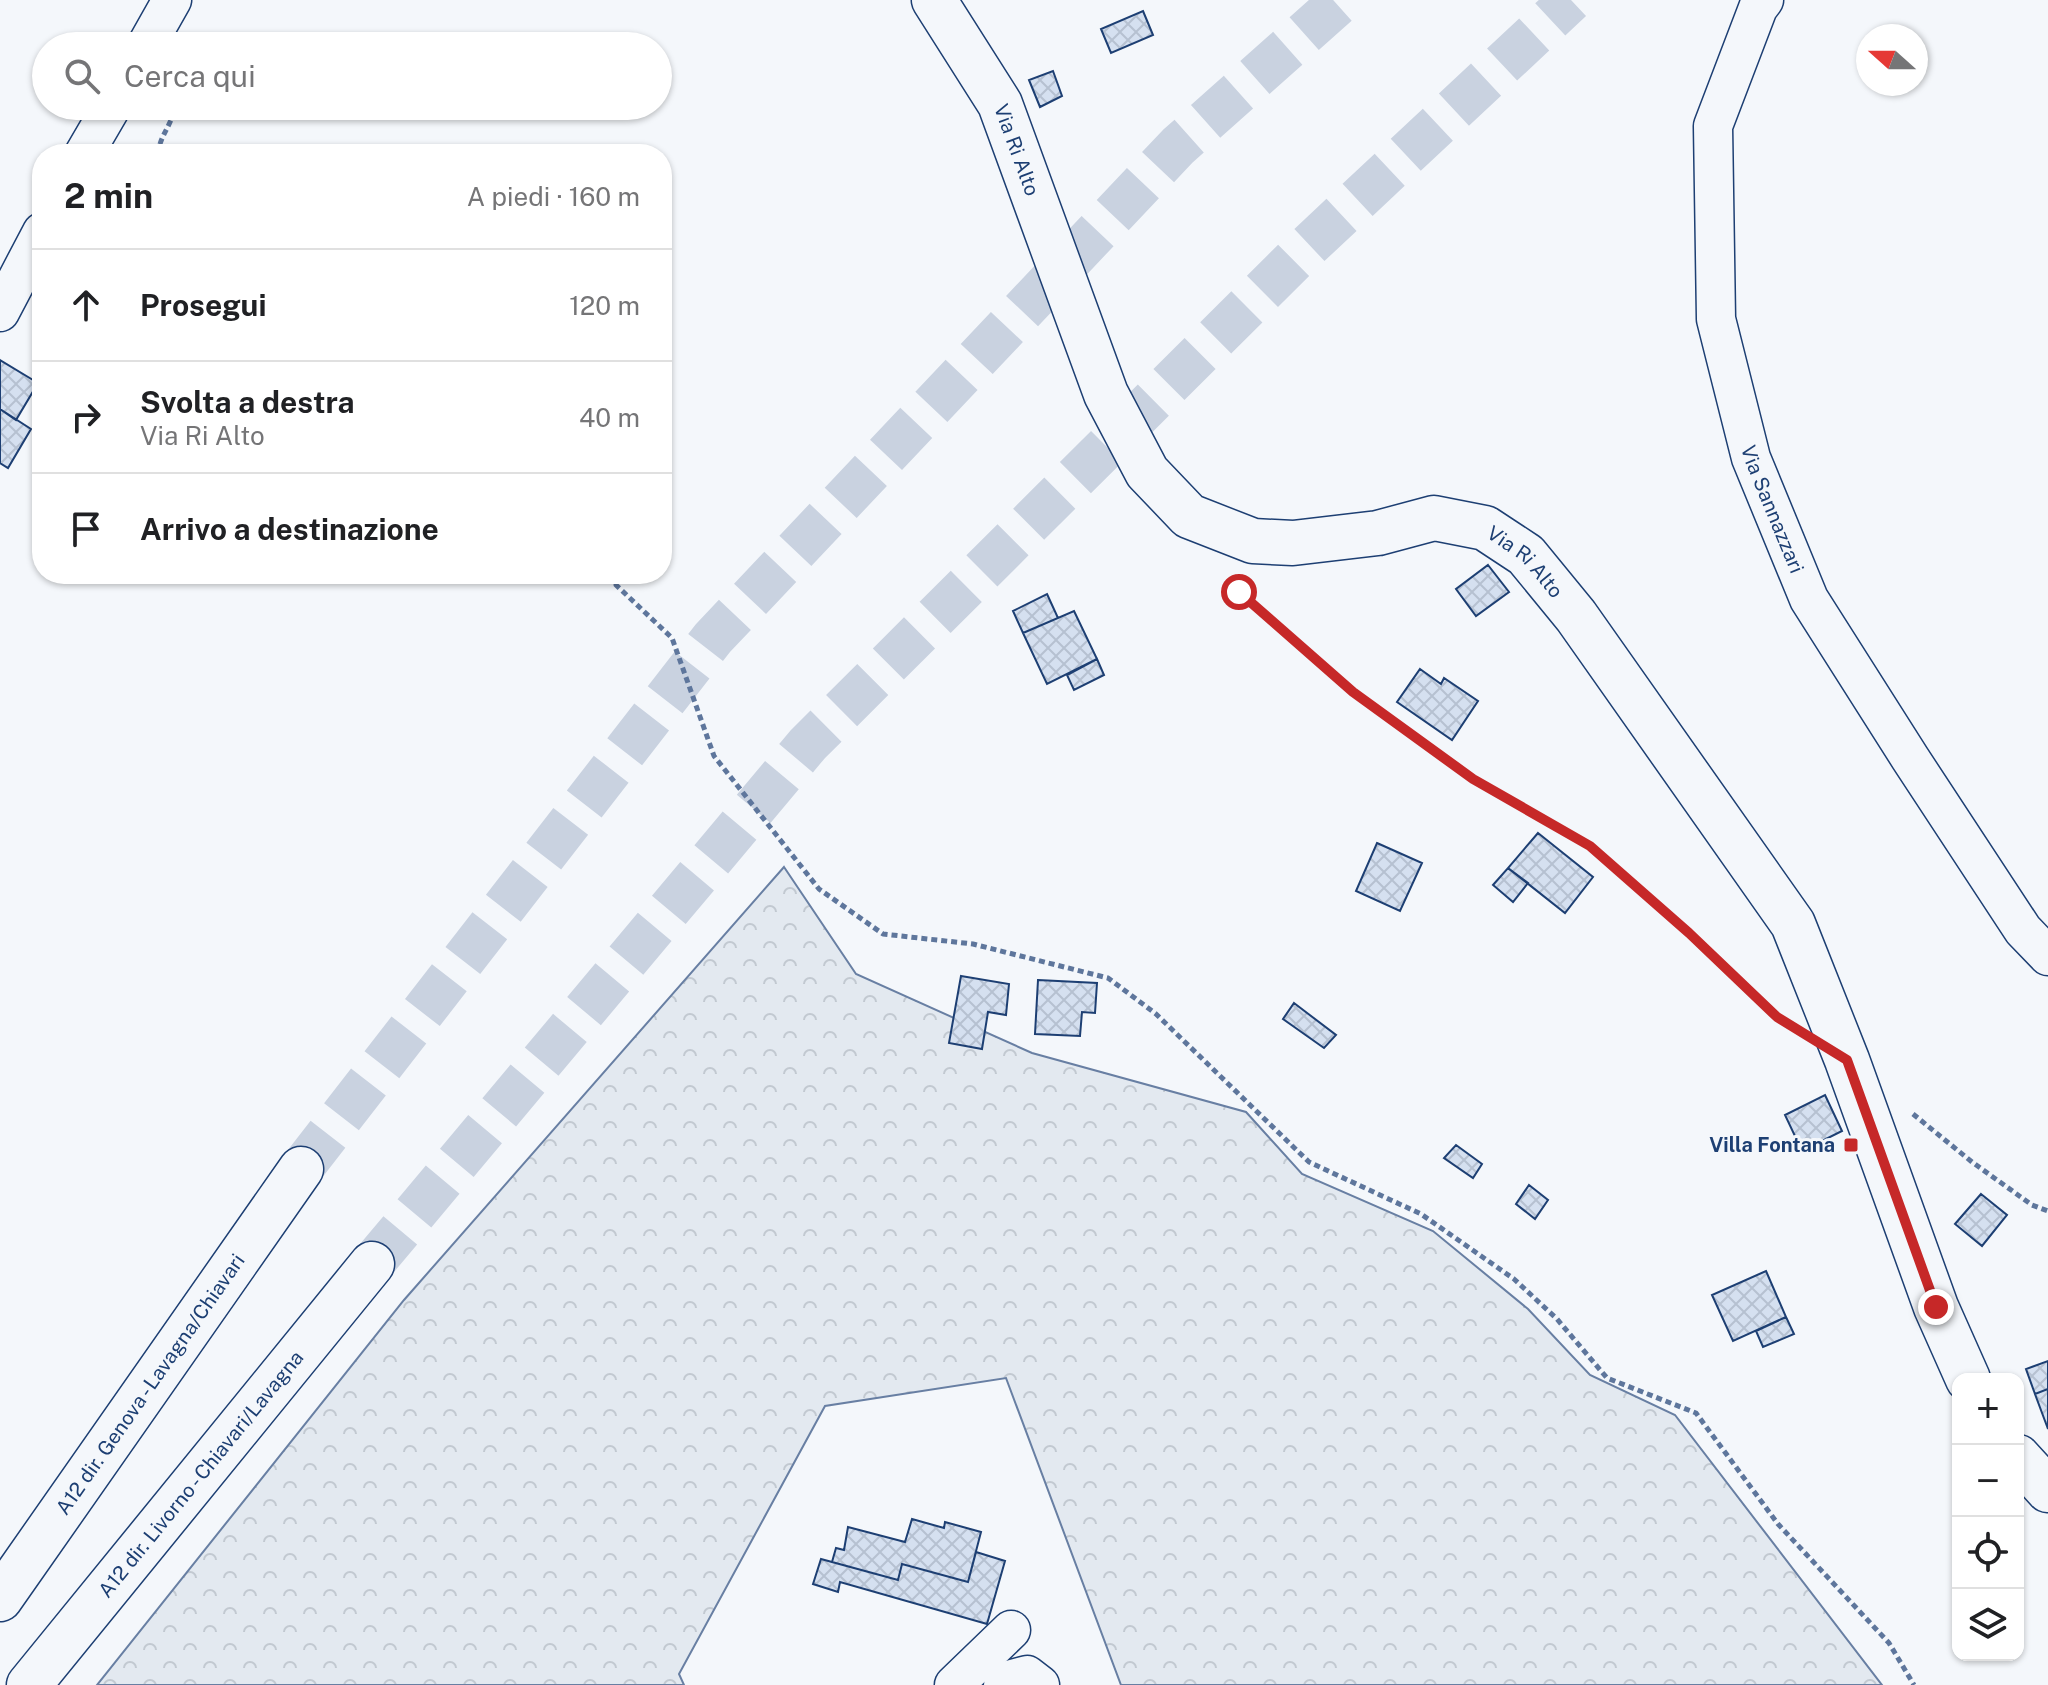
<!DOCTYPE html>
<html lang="it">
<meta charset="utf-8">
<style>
:root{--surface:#fff;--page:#f6f6f6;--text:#202124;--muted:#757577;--line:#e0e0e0}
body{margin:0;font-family:"Public Sans",sans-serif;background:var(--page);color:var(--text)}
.controls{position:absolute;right:24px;bottom:24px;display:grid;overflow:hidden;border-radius:16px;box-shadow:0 2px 6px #0004}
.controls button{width:72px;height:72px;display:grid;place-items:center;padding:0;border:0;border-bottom:2px solid var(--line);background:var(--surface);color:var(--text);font:40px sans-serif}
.compass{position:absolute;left:1856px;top:24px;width:72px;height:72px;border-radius:50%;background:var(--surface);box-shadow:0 2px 6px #0004;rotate:291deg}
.stop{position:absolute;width:24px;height:24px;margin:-18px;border:6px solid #c62828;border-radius:50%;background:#fff}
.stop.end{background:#c62828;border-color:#fff;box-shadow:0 2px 8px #0008}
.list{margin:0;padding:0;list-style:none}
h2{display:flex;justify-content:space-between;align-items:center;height:104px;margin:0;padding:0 32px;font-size:34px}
h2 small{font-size:26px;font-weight:400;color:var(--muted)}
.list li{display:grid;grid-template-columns:52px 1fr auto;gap:24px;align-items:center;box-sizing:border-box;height:112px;padding:0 32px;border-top:2px solid var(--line)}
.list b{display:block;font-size:30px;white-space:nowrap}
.list p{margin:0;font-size:26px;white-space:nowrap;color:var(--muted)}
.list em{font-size:26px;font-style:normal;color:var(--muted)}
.icon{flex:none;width:44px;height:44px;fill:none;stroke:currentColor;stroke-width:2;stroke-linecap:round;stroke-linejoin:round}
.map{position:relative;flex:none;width:2048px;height:1685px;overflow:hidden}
.search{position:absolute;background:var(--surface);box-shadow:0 2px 6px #0004;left:32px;top:32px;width:640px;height:88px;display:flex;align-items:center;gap:20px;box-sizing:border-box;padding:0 28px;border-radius:44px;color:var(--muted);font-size:30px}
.panel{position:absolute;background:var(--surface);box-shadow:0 2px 6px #0004;left:32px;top:144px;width:640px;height:440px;border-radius:32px}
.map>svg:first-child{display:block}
.forest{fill:url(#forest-crowns);stroke:#687fa3;stroke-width:2}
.building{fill:url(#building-cross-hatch);stroke:#1d3f73;stroke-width:2}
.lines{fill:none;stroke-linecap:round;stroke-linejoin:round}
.motorway-tunnel{stroke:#c9d2e0;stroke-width:44;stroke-dasharray:44 22;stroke-linecap:butt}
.minor-casing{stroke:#1d3f73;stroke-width:41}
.tertiary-casing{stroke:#1d3f73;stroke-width:47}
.motorway-casing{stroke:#1d3f73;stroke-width:47}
.path{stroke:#5e769c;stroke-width:5;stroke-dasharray:6 4;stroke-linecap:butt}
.minor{stroke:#f4f7fb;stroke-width:38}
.tertiary{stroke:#f4f7fb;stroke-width:44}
.motorway{stroke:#f4f7fb;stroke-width:44}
.route{stroke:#c62828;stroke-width:10}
.poi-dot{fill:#c62828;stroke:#f4f7fb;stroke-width:3}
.labels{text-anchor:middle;stroke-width:6;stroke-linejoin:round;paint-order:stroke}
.street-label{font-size:20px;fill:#1d3f73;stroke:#f4f7fb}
.poi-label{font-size:20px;font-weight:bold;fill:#1d3f73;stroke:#f4f7fb;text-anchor:end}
</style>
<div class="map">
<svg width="2048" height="1685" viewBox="0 0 2048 1685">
<defs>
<pattern id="forest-crowns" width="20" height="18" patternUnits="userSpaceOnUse" patternTransform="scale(2)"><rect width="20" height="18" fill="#e3e9f0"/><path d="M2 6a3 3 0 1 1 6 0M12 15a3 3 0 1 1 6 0" fill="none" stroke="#c2c9d1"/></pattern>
<pattern id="building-cross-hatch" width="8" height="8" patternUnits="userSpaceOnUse" patternTransform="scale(2)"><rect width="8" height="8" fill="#d5e0f0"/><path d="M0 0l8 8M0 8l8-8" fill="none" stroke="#b6c1d1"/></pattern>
</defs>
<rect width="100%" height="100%" fill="#f4f7fb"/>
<path class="forest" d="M784,867L856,974L1032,1053L1246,1112L1302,1174L1433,1231L1528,1309L1590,1375L1675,1415L1882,1685H1121L1006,1378L825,1406L679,1674L684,1685H97L404,1300Z"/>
<path class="building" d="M1143,11L1153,35L1111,53L1101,29Z
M1053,71L1062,96L1040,107L1029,80Z
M0,360L38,383L16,420L0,409Z
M0,409L31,429L8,468L0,463Z
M1488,565L1509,592L1476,616L1456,589Z
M1047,594L1058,618L1023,633L1013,611Z
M1074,611L1097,659L1047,684L1023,633Z
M1097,659L1104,675L1074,690L1067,675Z
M1420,669L1441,684L1444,678L1478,701L1452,740L1397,702Z
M1538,833L1593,877L1565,913L1508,868Z
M1377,843L1422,863L1400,911L1356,891Z
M1508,868L1528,883L1513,902L1493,885Z
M961,976L1009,984L1006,1015L988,1012L982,1049L949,1043Z
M1038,980L1097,983L1095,1013L1082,1012L1080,1036L1035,1034Z
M1294,1003L1336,1035L1324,1048L1283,1019Z
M1825,1095L1842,1131L1802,1151L1785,1115Z
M1456,1145L1482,1164L1473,1178L1444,1158Z
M1529,1185L1548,1200L1535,1219L1516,1204Z
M1981,1194L2007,1215L1982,1246L1955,1224Z
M1766,1271L1786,1317L1733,1341L1712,1295Z
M1786,1317L1794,1334L1763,1347L1756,1331Z
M2048,1361V1389L2035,1394L2026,1369Z
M2048,1389V1429L2035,1394Z
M912,1519L944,1528L945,1522L981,1532L968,1582L902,1564L898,1580L832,1562L836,1548L844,1550L848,1527L905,1542Z
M976,1552L1005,1561L987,1624L840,1582L838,1592L813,1584L821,1559L898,1580L902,1564L968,1582Z"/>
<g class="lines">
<path class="motorway-tunnel" d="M301,1169L713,638L1178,146L1342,0
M372,1264L808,744L1303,251L1571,0"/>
<g class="minor-casing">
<g id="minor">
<path id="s1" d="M1764,0L1758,8L1713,126L1716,319L1751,458L1809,599L1910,758L2023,930L2048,956"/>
<path d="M146,46L172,0"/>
<path d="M84,154L112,106"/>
<path d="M0,312L42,232"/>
<path d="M954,1685L1011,1630"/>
<path d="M1003,1685L1008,1680L1027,1675L1040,1685"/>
</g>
</g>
<g class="tertiary-casing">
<g id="tertiary">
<path id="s2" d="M934,0L1000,104L1106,394L1147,472L1189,516L1253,541L1293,543L1378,533L1434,518L1485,528L1526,555L1576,616L1793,924L1847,1060L1936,1307L1968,1379"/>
<path d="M2018,1457L2048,1490"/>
</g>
</g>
<g class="motorway-casing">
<g id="motorway">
<path id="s3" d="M0,1599L301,1169"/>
<path id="s4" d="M29,1685L372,1264"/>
</g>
</g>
<path class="path" d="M158,154C160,134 172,126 175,106
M619,574L616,585L672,638L714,756L819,889L883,934L973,944L1108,978L1156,1014L1309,1162L1421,1214L1514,1279L1557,1319L1607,1378L1696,1413L1778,1524L1889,1643L1914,1685
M1236,580L1239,592L1353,692L1473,779L1590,846L1689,933L1777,1017L1785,1022
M1913,1114L1972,1162L2032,1205L2048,1211"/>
<use href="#minor" class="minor"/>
<use href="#tertiary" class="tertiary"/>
<use href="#motorway" class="motorway"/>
</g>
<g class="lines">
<path class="route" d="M1239,592L1353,692L1473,779L1590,846L1689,933L1777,1017L1847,1060L1936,1307"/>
</g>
<rect class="poi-dot" x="1843" y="1137" width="16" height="16" rx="4"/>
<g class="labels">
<g class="street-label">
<text dy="7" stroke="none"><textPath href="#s2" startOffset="172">Via Ri Alto</textPath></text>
<text dy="7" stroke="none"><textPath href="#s1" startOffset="528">Via Sannazzari</textPath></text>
<text dy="7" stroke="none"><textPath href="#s2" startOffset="938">Via Ri Alto</textPath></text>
<text dy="7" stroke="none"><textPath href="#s3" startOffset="262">A12 dir. Genova - Lavagna/Chiavari</textPath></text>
<text dy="7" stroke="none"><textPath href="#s4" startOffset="272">A12 dir. Livorno - Chiavari/Lavagna</textPath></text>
</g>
<g class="poi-label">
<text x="1835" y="1152">Villa Fontana</text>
</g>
</g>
</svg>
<div class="controls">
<button>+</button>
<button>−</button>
<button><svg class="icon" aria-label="locate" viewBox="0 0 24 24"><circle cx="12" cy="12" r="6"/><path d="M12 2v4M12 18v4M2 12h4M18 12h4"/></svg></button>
<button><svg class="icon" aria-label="layers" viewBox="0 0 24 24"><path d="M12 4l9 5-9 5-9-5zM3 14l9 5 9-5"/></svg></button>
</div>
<svg class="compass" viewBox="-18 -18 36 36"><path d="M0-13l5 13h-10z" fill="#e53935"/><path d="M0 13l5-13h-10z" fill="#757577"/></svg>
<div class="stop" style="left:1239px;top:592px"></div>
<div class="stop end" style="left:1936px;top:1307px"></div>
<div class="search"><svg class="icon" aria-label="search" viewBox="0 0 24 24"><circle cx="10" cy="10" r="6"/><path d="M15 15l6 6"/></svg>Cerca qui</div>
<section class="panel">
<h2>2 min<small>A piedi · 160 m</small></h2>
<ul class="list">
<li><svg class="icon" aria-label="ahead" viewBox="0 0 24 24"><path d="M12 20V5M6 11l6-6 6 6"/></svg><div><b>Prosegui</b></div><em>120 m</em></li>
<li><svg class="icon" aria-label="right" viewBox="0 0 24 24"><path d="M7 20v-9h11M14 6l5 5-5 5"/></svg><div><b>Svolta a destra</b><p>Via Ri Alto</p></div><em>40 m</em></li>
<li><svg class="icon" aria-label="arrive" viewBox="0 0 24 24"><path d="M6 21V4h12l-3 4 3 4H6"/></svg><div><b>Arrivo a destinazione</b></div></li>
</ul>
</section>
</div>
